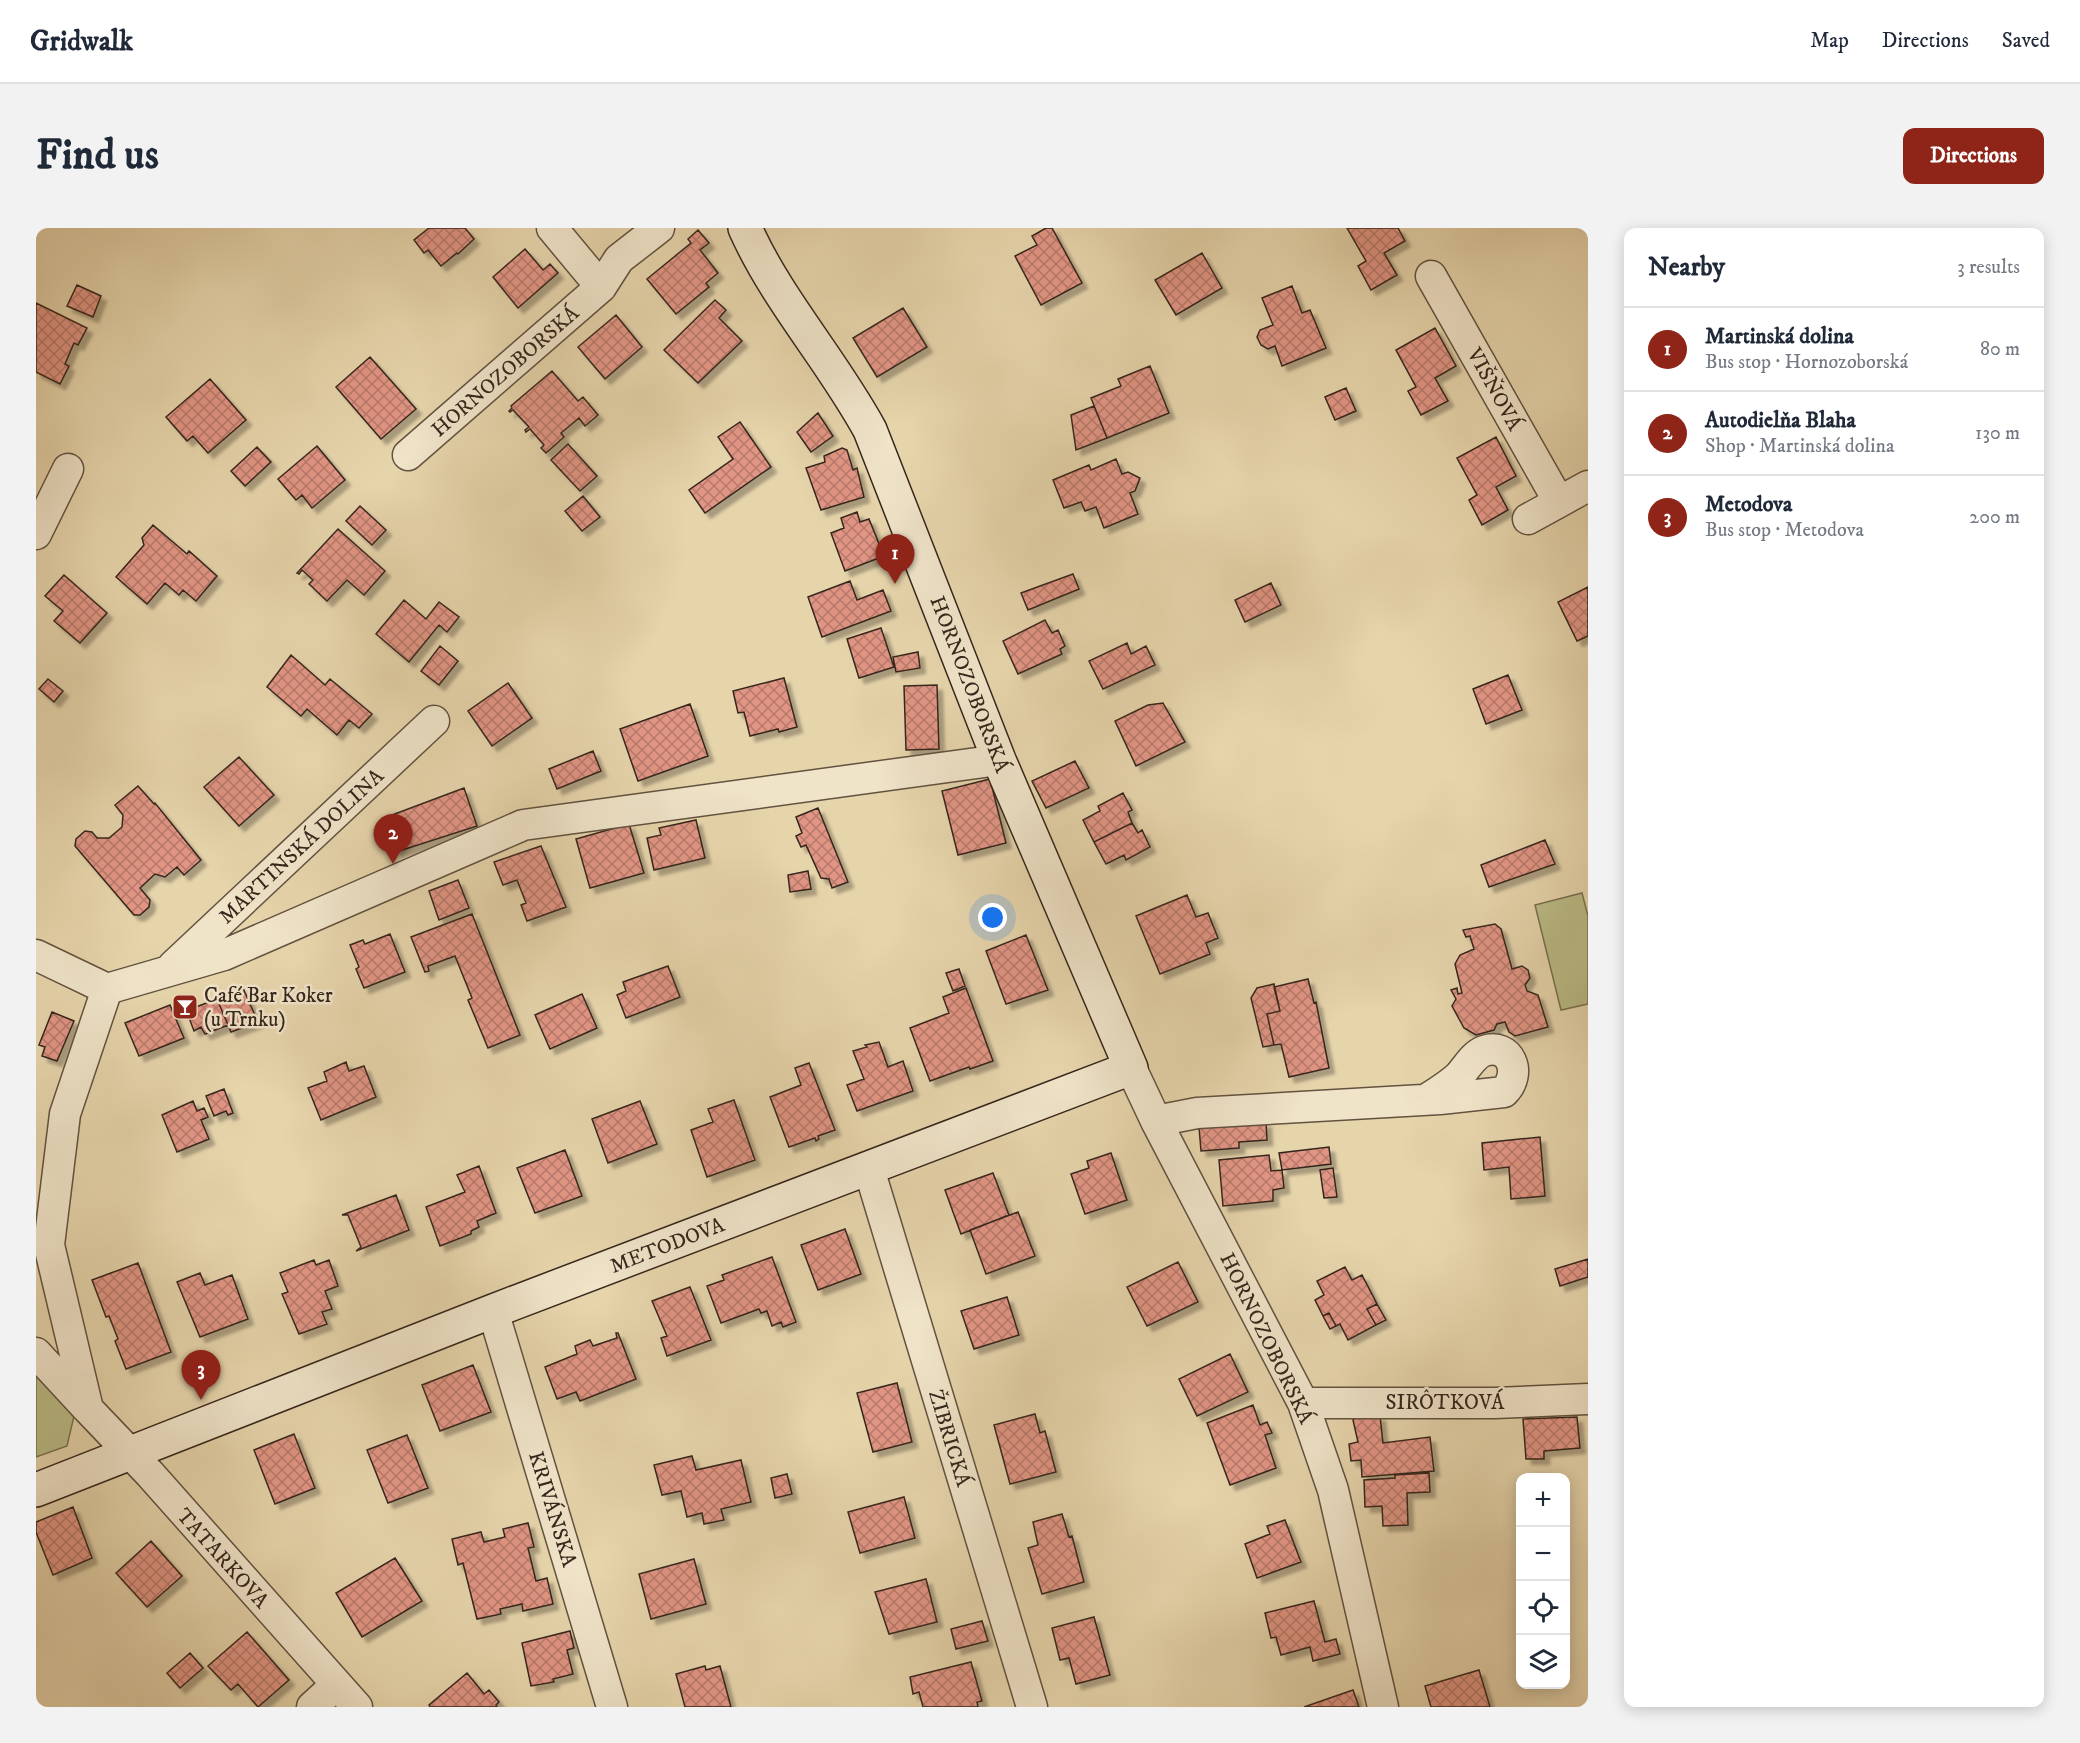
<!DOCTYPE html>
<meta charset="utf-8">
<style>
:root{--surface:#fff;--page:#f2f2f3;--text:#1f2937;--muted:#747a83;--line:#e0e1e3;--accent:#8f2418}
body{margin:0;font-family:"IM FELL DW Pica",serif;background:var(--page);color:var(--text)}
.controls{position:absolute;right:18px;bottom:18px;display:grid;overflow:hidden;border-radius:12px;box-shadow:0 3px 15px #0003}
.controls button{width:54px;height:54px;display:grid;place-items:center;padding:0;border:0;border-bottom:2px solid var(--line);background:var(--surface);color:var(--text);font:30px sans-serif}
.you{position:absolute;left:957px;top:690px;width:21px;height:21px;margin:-15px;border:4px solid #fff;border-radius:50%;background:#1a73e8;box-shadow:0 0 0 9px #1a73e833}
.badge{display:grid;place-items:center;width:39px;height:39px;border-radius:50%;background:var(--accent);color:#fff;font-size:20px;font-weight:700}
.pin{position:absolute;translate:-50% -50px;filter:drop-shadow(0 2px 3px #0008)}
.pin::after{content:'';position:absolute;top:32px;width:21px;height:18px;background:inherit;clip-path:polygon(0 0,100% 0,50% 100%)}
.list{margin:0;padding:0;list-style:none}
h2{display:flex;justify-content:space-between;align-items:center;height:78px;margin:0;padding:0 24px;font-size:26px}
h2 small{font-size:20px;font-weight:400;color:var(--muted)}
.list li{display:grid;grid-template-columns:39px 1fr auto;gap:18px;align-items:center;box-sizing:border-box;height:84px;padding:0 24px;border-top:2px solid var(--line)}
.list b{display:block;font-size:22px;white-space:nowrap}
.list p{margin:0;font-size:20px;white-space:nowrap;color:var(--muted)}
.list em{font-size:20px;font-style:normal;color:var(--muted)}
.icon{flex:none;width:33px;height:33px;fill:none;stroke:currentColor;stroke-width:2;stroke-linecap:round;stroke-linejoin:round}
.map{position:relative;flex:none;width:1552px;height:1479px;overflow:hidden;border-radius:12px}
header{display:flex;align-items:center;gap:36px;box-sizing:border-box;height:84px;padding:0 30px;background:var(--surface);border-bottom:2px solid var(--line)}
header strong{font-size:28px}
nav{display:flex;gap:33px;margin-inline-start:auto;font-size:21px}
.intro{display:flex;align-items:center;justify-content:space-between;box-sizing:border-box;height:144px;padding:0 36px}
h1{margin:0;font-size:42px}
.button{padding:15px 27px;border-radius:12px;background:var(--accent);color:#fff;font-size:21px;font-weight:700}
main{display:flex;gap:36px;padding:0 36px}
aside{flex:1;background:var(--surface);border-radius:12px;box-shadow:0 3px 15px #0003}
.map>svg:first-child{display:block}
.grass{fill:#babb85;stroke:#787050;stroke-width:1.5}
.building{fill:url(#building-cross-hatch);stroke:#36261c;stroke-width:1.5;filter:url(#shadow)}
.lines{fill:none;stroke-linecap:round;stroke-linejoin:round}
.street-casing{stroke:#625240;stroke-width:33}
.secondary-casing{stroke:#36261c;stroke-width:36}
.street{stroke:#efe3c8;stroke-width:30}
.secondary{stroke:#efe3c8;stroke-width:33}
.labels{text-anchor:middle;stroke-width:5;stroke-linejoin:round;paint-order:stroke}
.street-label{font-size:21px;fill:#36261c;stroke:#efe3c8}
.poi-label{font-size:21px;fill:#36261c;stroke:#efe3c8;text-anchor:start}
</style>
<header>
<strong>Gridwalk</strong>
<nav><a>Map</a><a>Directions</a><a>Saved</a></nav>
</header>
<div class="intro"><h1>Find us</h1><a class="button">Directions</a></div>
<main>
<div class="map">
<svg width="1552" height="1479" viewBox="0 0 1552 1479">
<defs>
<pattern id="building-cross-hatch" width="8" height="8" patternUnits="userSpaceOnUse" patternTransform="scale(1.5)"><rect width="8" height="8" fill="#e19584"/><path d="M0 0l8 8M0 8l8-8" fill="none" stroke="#b7796b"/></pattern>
<filter id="shadow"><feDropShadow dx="5.5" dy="5.5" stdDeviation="1.5" flood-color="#0004"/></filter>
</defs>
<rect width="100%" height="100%" fill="#e6d4ab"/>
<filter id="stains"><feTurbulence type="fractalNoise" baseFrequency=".00333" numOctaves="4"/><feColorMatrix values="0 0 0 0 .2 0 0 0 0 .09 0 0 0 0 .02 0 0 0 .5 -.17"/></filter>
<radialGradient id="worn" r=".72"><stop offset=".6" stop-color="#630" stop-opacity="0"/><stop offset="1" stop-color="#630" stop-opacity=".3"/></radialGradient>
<path class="grass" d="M1546,665L1552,688V776L1525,782L1499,677Z
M0,1140L39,1184L31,1218L0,1229Z"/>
<path class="building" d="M393,0H429L438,11L422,26L421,25L405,38L392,22L388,25L378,12Z
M1010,0H1016L1046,55L1005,77L979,28L1001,17L996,8Z
M1311,0H1362L1369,13L1348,25L1361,47L1335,62L1322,38L1330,33Z
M662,2L673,15L664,22L682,45L670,55L673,59L640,86L611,51L655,15L652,11Z
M489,21L507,42L514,36L522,45L482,80L457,49Z
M1166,25L1186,60L1140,87L1119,52Z
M41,57L65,68L57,89L31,78Z
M1256,58L1266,85L1274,82L1290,120L1246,138L1239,118L1232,121L1225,117L1221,109L1224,102L1237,97L1226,70Z
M679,72L690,82L683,90L706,113L662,155L628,122Z
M0,75L51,100L42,117L38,115L29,136L33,138L24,156L0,144Z
M867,80L891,119L841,149L817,110Z
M580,87L606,119L569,151L542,119Z
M1399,100L1420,138L1399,150L1412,173L1385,187L1372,163L1380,159L1360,122Z
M334,129L380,181L345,211L300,159Z
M1114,138L1133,185L1071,210L1055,170L1085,158L1082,151Z
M516,143L542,173L547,169L562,187L549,198L543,190L525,205L528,209L510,225L505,220L508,217L494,201L490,204L489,202L493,199L477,182L474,184L473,183L476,180L475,178Z
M174,151L210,192L172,225L157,208L151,213L130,189Z
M1310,160L1320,183L1299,192L1289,169Z
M1058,178L1071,210L1040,222L1035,187Z
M782,185L797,208L775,224L761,204Z
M704,194L735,239L669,285L653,262L697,231L682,209Z
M1460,209L1480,248L1460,259L1472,282L1446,297L1433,272L1441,267L1421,230Z
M532,216L561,248L544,263L515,232Z
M281,218L309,252L276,280L266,267L260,272L242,251Z
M221,219L235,234L209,258L195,243Z
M806,220L811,222L817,242L821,240L828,269L785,282L770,240L789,234L788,228Z
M1080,231L1086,246L1092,244L1104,250L1099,263L1094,265L1102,286L1068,300L1060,279L1049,283L1045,274L1028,280L1017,252L1053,237L1055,242Z
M547,268L564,289L546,303L529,283Z
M324,278L350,302L336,317L310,293Z
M821,284L824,294L833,291L848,328L809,343L795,305L808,300L805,290Z
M117,297L151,326L153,323L181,348L160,373L147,362L143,367L129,355L111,376L80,349L108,317L106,310Z
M302,301L349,343L328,367L311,352L291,373L273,356L277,352L266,342L263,346L261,345Z
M1037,346L1043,361L992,382L985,365Z
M28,347L71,385L44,415L18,393L27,383L9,368Z
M814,353L821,372L847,362L855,383L786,409L772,369Z
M1235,355L1245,377L1209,394L1199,372Z
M1552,359V408L1541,413L1522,374Z
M368,372L390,391L403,374L423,389L411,404L403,397L373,434L340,406Z
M1009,392L1016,405L1022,402L1029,418L1024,421L1026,426L982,446L967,413Z
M845,400L858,439L823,450L811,411Z
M1091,415L1095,426L1110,418L1119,437L1067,461L1053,433Z
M404,418L422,433L403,457L385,443Z
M882,424L884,440L860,444L857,429Z
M255,427L289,457L294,451L336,486L323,500L313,492L301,507L271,481L265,488L231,459Z
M1472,447L1486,482L1450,496L1437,461Z
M748,450L761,499L743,504L742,501L714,508L708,484L702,485L697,463Z
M12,451L27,463L18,474L3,461Z
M472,455L496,490L456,518L432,483Z
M901,457L903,521L870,522L868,458Z
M1127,475L1149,514L1100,538L1079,493L1112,477Z
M654,476L672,528L602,553L584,501Z
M557,523L565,543L521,561L513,541Z
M203,529L238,567L203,598L168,559Z
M1039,533L1053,560L1010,580L996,553Z
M954,551L970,615L922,627L906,563Z
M102,558L118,576L119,575L165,632L148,647L141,639L129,649L119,646L104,660L114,672L113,679L104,687H98L39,618L40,611L49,603L56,604L61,610H73L86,599L87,587L79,577Z
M428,560L441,598L360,624L348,590Z
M1087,565L1096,582L1092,584L1096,595L1058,614L1047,592L1064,583L1062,578Z
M782,580L812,654L796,660L793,651L785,650L770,617L765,619L760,608L766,605L760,589Z
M660,592L669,630L618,642L611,610L625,607L623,600Z
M1096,595L1102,605L1106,602L1114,619L1090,632L1088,627L1070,636L1058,614Z
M593,596L608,645L554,660L540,611Z
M1509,612L1519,636L1453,659L1445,637Z
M505,618L530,679L491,693L485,677L490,675L481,652L467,657L458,634Z
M772,643L775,661L754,664L752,647Z
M422,652L433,680L403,692L393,663Z
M1151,667L1160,689L1172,685L1182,710L1170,715L1174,726L1124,746L1100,688Z
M436,686L484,807L452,820L432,772L436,770L419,728L392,738L393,743L389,744L375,709Z
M1459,696L1465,701L1476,741L1486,738L1492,742L1494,750L1489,757L1491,763L1502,767L1512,799L1479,808L1473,804L1469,794L1461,796L1458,802L1440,807L1428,800L1416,778L1420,771L1415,762L1421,760L1422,766L1426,765L1419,736L1424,727L1438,721L1434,708L1430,709L1427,702Z
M354,706L369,744L328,760L320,741L323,739L314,717L327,712L329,716Z
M990,707L1012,762L970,776L950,723Z
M632,738L644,769L590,790L581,767L590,763L587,754Z
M923,741L929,758L917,763L910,745Z
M1272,751L1278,775L1280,774L1293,840L1253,849L1245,816L1238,817L1231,786L1244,783L1238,759Z
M1238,756L1244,783L1231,786L1238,817L1227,819L1215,770L1221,760Z
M207,760L222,794L195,804L181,771Z
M930,760L957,833L934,841L933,839L894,853L874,800L913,785L907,769Z
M546,766L561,800L514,821L499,787Z
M181,771L192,797L169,806L165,799L158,803L149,779L158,775L160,779Z
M134,777L148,810L103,828L89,795Z
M16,784L38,793L21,833L6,828L9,819L3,817Z
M843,814L852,839L867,833L877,863L821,883L811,857L828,851L817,823L831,819L829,817Z
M310,834L313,843L328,838L340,869L285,892L272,860L291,853L288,844Z
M773,835L799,902L782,908L783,911L780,913L779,910L753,919L734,869L765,857L759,840Z
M188,861L197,885L192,887L190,883L178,888L170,868Z
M698,872L719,932L671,949L655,902L677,894L672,881Z
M157,873L161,883L168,880L172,889L165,892L173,911L141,924L126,887Z
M604,873L621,916L572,935L556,891Z
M1230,894L1231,912L1203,914V920L1165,923L1163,899Z
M1504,909L1509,968L1475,971L1473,939L1448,942L1446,915Z
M1293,919L1295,936L1246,942L1243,925Z
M529,922L546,968L499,985L481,940Z
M1075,925L1091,972L1049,986L1035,946L1053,940L1051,933Z
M1233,927L1235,943L1246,942L1248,960L1237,962V973L1187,978L1183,932Z
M443,938L460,985L441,993L443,999L435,1003V1006L404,1018L390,979L429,964L421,947Z
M1297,940L1301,969L1288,970L1284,942Z
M957,945L973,987L925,1006L909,962Z
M360,967L373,1002L320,1023L325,1019L312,987H306Z
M982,984L999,1028L950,1046L934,1002Z
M809,1001L825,1046L782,1062L765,1017Z
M736,1029L760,1094L747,1099L745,1094L736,1098L731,1083L725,1085L723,1081L685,1095L671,1058L688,1052L686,1047Z
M1552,1031V1049L1524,1058L1519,1041Z
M278,1032L280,1037L293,1032L302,1058L289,1063L296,1081L286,1084L291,1096L263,1106L246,1066L252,1064L244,1045Z
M1142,1034L1162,1074L1111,1098L1091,1059Z
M102,1035L135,1124L90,1141L79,1113L82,1111L73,1088L70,1089L56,1052Z
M1309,1039L1316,1052L1326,1047L1341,1076L1331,1081L1340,1097L1312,1112L1304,1096L1300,1098L1293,1085L1287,1088L1279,1072L1288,1067L1281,1053Z
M164,1045L169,1057L196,1047L212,1091L164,1109L141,1054Z
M654,1059L675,1112L631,1128L625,1110L631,1108L616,1073Z
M971,1069L983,1107L938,1121L925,1083Z
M1341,1076L1350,1092L1340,1097L1331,1081Z
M1293,1085L1300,1098L1294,1101L1287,1088Z
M580,1105H582L600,1151L544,1173L540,1164L521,1171L509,1139L541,1126L539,1118L554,1112L557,1118L581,1110Z
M1194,1126L1212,1164L1161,1188L1143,1151Z
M437,1137L455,1184L404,1203L386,1157Z
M861,1155L876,1214L837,1224L821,1165Z
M1217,1177L1224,1197L1231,1194L1236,1205L1229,1207L1240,1240L1194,1257L1171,1195Z
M999,1186L1004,1205L1009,1203L1020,1244L974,1256L958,1197Z
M1323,1186L1344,1188L1347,1215L1394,1209L1398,1243L1326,1249L1325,1232L1315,1233L1313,1216L1322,1214L1317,1192Z
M1541,1189L1544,1220L1508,1223V1231H1490L1487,1191Z
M258,1206L279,1260L239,1276L218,1222Z
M371,1207L392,1260L352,1275L331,1222Z
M656,1228L660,1242L705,1232L715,1274L685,1281L688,1292L668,1296L666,1285L651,1289L645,1263L626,1267L618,1237Z
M1393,1245L1394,1264L1371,1265L1372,1297L1347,1298L1346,1278L1329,1279L1328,1252L1359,1250V1247Z
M751,1246L756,1266L739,1270L735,1250Z
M868,1269L879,1310L824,1325L812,1284Z
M37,1279L56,1330L17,1347L0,1304V1294Z
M1026,1286L1033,1309L1036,1308L1048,1354L1006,1366L992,1320L1002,1317L997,1294Z
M1249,1292L1265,1334L1221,1350L1209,1316L1234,1306L1231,1298Z
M492,1295L498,1319L492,1320L500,1353L511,1350L517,1376L487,1383L486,1376L464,1381L465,1386L441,1391L427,1335L422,1337L416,1311L445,1304L448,1314L469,1309L467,1301Z
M115,1313L146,1348L111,1379L80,1345Z
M359,1330L386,1373L326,1409L300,1365Z
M658,1331L670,1376L615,1391L603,1346Z
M890,1351L901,1394L853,1406L839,1364Z
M1278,1373L1289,1414L1300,1411L1304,1426L1277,1433L1274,1419L1245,1427L1240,1409L1235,1410L1229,1385Z
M1058,1389L1074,1447L1040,1456L1033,1430L1024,1432L1016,1400Z
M946,1393L952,1413L920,1421L915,1401Z
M534,1403L538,1420L531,1422L537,1446L517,1451L518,1454L495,1458L486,1415Z
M211,1404L253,1452L222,1479L202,1456L195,1462L172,1438Z
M154,1425L167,1440L144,1460L131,1445Z
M935,1434L946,1473L941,1474L942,1479H887L883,1464L877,1466L874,1449Z
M669,1438L670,1442L684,1438L695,1479H649L640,1446Z
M1443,1442L1454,1479H1395L1389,1458Z
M431,1445L448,1466L453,1462L463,1474L460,1477L461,1479H394L393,1477Z
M1317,1462L1323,1479H1268Z"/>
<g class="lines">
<g class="street-casing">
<path id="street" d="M516,0L565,59
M1395,48L1523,274L1552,258
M372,227L565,59L583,31L623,0
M1492,291L1523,274
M0,306L32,241
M0,727L71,761L188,727L487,597L963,532
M137,738L398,493
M71,761L29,886L13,1017L52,1181L114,1246L321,1479
M1095,840L1120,893L1267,1175L1297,1262L1347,1479
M1120,893L1161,885L1404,871L1468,864C1487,845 1474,814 1448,823C1437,827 1430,841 1422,849C1412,858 1402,864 1391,871
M833,941L996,1479
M457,1083L576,1479
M0,1125L51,1180
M1267,1175H1459L1552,1171
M276,1479L300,1457"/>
</g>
<g class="secondary-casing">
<path id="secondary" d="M0,1262L457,1083L1095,840L963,532L834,202C796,132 741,72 709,0"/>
</g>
<use href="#street" class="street"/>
<use href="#secondary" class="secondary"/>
</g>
<defs>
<g id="bar-square" transform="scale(1.35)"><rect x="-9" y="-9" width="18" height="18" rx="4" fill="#8f2418" stroke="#efe3c8"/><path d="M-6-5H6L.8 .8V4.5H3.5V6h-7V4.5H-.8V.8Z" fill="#fff"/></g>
</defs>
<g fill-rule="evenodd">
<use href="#bar-square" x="149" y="779"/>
</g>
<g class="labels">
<g class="street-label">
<text transform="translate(469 143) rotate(-41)" y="7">HORNOZOBORSKÁ</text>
<text transform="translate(1459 161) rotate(61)" y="7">VIŠŇOVÁ</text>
<text transform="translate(934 456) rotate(69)" y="7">HORNOZOBORSKÁ</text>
<text transform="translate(265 618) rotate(-43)" y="7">MARTINSKÁ DOLINA</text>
<text transform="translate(631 1017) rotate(-21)" y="7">METODOVA</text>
<text transform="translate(1231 1110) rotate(64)" y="7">HORNOZOBORSKÁ</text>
<text x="1409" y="1181">SIRÔTKOVÁ</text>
<text transform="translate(914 1210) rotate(73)" y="7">ŽIBRICKÁ</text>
<text transform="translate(517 1281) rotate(73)" y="7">KRIVÁNSKA</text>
<text transform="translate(187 1330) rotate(48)" y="7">TATARKOVA</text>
</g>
<g class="poi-label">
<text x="168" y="774">Café Bar Koker<tspan x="168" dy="24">(u Trnku)</tspan></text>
</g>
</g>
<rect width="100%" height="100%" filter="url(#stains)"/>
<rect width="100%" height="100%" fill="url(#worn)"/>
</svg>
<div class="controls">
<button>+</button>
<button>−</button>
<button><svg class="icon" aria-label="locate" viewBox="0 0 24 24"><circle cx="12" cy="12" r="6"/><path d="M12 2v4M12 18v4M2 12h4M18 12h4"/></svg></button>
<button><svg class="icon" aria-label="layers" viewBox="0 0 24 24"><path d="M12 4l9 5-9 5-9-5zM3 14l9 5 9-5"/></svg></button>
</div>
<div class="you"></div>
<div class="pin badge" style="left:859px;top:356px">1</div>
<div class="pin badge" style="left:357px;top:636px">2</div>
<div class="pin badge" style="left:165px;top:1172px">3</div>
</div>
<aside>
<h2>Nearby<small>3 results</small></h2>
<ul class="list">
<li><span class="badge">1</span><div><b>Martinská dolina</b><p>Bus stop · Hornozoborská</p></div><em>80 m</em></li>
<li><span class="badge">2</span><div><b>Autodielňa Blaha</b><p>Shop · Martinská dolina</p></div><em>130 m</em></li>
<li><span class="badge">3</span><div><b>Metodova</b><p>Bus stop · Metodova</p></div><em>200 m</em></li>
</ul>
</aside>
</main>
